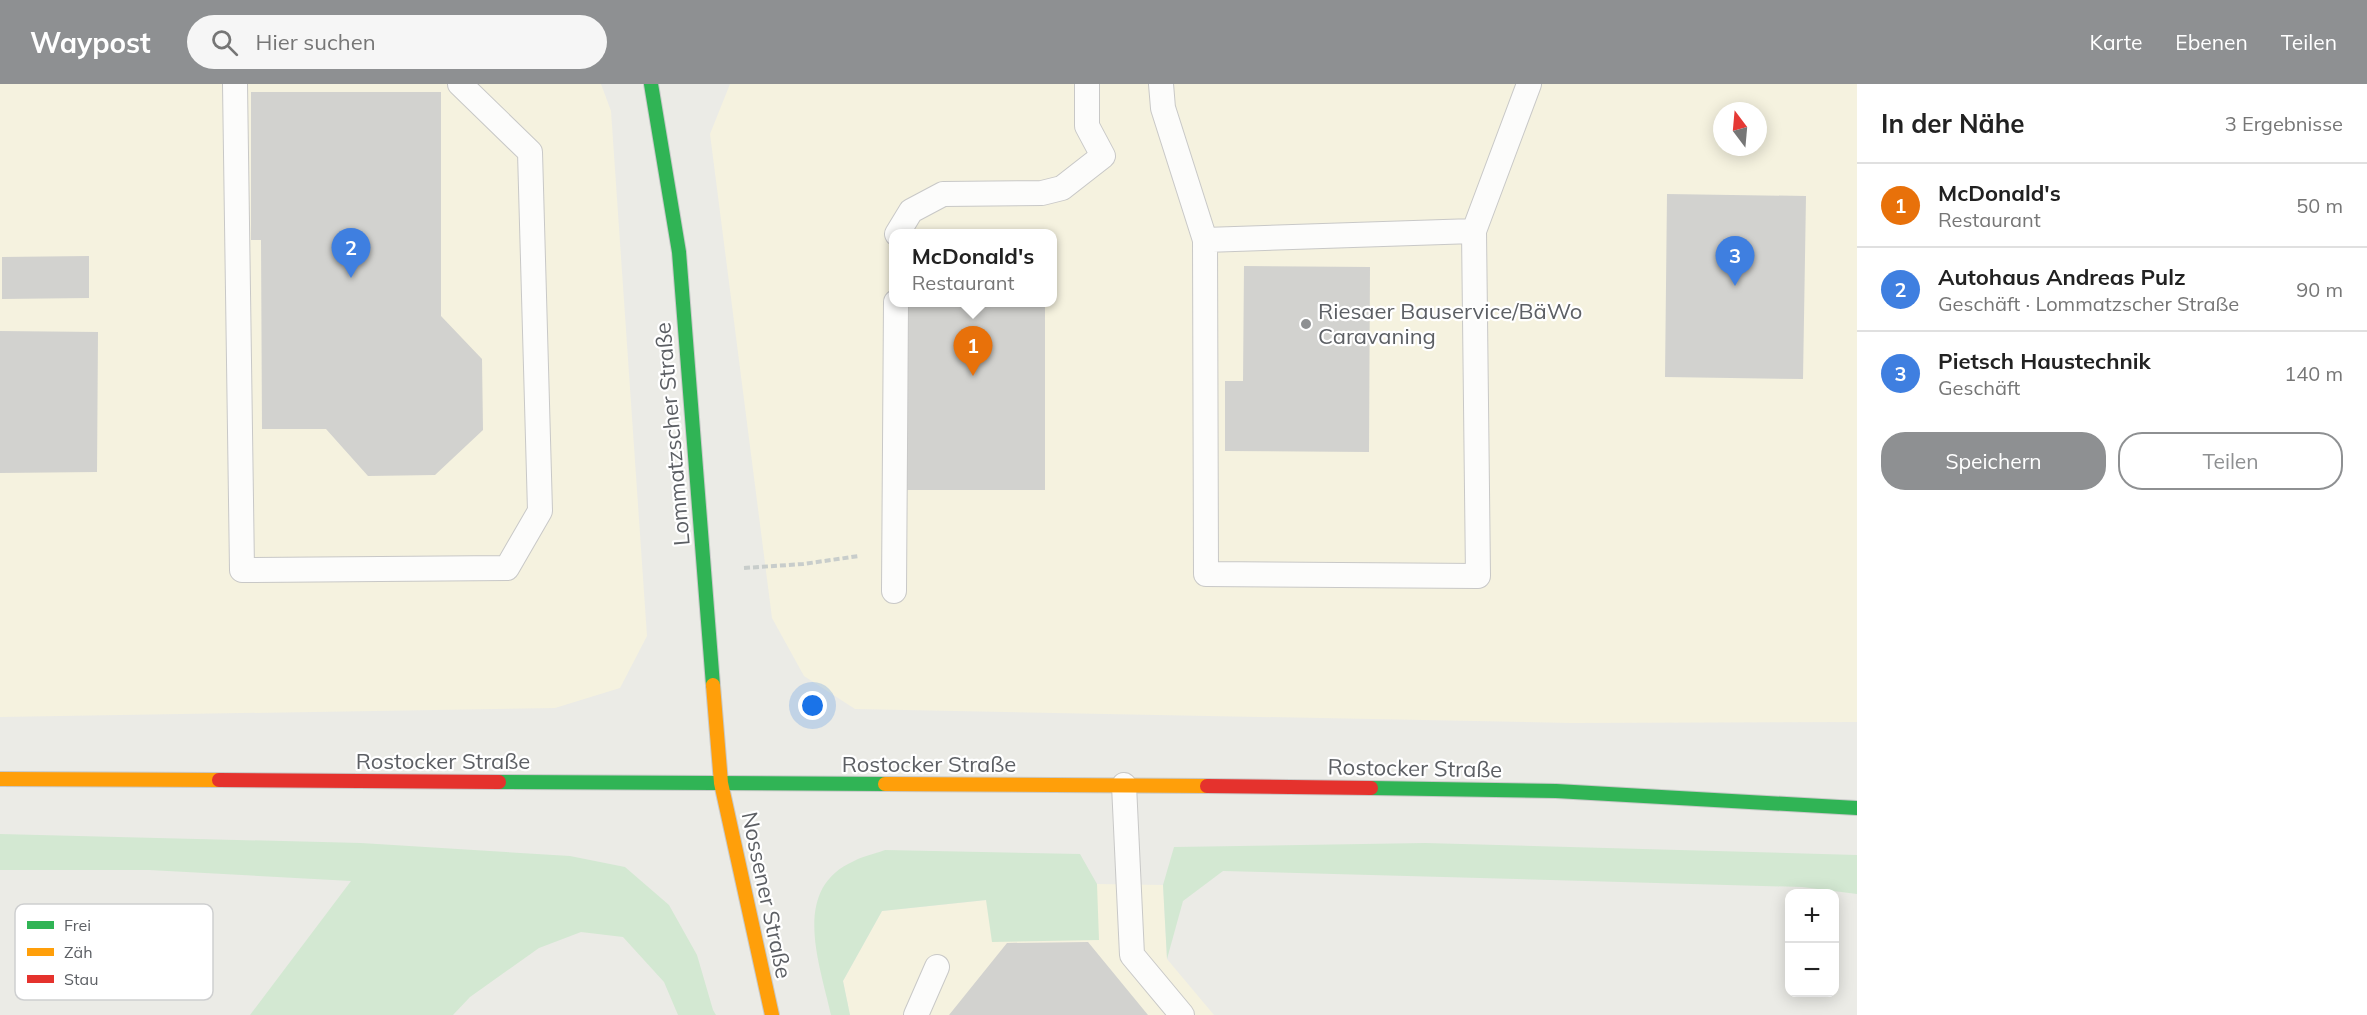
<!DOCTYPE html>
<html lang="de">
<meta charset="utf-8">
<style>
:root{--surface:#fff;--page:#f6f6f6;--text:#222;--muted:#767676;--line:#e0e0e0;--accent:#8e9092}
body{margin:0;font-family:Mulish,sans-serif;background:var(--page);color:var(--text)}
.controls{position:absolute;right:18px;bottom:18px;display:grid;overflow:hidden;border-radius:12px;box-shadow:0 3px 15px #0003}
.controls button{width:54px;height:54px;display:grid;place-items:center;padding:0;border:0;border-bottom:2px solid var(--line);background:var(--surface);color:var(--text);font:30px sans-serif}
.compass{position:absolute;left:1713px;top:18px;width:54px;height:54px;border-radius:50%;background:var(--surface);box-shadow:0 3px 15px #0003;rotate:344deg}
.you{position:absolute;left:813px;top:622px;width:21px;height:21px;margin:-15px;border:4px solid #fff;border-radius:50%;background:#1a73e8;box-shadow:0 0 0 9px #1a73e833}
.badge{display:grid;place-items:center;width:39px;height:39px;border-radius:50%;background:var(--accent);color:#fff;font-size:20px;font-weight:700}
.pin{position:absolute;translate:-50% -50px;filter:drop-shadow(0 2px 3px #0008)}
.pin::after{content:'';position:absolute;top:32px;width:21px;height:18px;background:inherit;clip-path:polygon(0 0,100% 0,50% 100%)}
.popup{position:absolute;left:889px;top:145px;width:168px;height:78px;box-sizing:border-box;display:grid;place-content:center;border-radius:12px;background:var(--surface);filter:drop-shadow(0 2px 4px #0005);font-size:20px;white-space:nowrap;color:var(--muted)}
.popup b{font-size:22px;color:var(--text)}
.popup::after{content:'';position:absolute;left:50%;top:100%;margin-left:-12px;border:12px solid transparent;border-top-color:var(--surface)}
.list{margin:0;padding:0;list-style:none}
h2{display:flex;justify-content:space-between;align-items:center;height:78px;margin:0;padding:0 24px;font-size:26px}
h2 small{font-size:20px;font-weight:400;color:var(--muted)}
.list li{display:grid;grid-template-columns:39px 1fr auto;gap:18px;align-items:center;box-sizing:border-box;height:84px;padding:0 24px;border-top:2px solid var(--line)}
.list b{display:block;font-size:22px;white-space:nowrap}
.list p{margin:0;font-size:20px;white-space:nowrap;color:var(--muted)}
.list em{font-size:20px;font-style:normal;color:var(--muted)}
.actions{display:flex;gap:12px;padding:18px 24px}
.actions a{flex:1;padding:14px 0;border:2px solid var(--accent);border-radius:24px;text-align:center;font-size:21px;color:var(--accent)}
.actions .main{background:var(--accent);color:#fff}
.icon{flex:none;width:33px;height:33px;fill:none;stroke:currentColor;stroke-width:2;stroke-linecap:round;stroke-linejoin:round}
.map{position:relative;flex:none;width:1857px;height:931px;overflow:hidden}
header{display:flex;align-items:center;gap:36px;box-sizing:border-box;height:84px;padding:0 30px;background:var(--accent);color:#fff}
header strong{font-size:28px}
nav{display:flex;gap:33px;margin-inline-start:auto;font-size:21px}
.search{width:420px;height:54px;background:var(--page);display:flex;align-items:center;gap:15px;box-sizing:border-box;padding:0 21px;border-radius:33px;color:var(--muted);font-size:22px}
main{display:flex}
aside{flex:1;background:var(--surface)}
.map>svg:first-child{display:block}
.commercial{fill:#f5f2df;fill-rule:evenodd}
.grass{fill:#d3e8d2}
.building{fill:#d2d2cf}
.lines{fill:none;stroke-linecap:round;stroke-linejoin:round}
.lane-casing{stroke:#c8c8c7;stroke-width:26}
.fast-casing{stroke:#c8c9c8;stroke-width:16}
.slow-casing{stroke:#c8c9c8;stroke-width:16}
.jam-casing{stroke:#c8c9c8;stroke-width:16}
.path{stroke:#c8cdcb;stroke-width:4;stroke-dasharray:6 3;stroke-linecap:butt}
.lane{stroke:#fcfcfb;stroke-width:24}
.fast{stroke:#30b455;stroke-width:14}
.slow{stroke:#ff9f0a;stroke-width:14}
.jam{stroke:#e5322d;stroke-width:14}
.poi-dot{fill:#8e9092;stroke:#fff;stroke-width:2}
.labels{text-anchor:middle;stroke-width:4.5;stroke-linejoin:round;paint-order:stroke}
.poi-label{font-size:22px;fill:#5c5f64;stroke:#fff;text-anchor:start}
.street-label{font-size:22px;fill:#5c5f64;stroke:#fff}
.key{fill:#fff;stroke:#cecfd0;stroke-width:1.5}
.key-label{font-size:16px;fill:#5c5f64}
</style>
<header>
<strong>Waypost</strong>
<div class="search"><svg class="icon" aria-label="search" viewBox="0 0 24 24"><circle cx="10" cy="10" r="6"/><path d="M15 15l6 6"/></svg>Hier suchen</div>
<nav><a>Karte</a><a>Ebenen</a><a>Teilen</a></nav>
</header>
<main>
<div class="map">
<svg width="1857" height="931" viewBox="0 0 1857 931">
<rect width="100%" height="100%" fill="#ebebe6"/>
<path class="commercial" d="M0,0H601L611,27L647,552L620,604L555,624L0,633Z
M730,0H1857V638L1571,639L855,625L804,592L772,534L710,50ZM1722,27H1758V63H1722ZM894,150H1052V218H894Z
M1097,800L1163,801L1167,875L1214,931H850L843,897L882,827L987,816Z"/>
<path class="grass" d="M0,750L361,759L570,772L625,783L669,821L697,871L713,926L716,931H678L664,898L623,853L581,848L539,864L470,913L453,931H250L351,797L149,786H0Z
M1425,759L1857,771V810L1802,803L1223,787L1183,817L1167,875L1163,801L1174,763Z
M885,766L1080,770L1097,800L1099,856L992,858L986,816L882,827L843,897L850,931H831C820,880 790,805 854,777C863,772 874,770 885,766Z"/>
<path class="building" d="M251,8H441V232L482,275L483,346L435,391L368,392L326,345H262L261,156H251Z
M1667,110L1806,112L1803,295L1665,293Z
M89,172V214L2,215V173Z
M1244,182L1370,183L1369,368L1225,367V297H1243Z
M902,218H1045V406H901Z
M0,247L98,248L97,388L0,389Z
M1088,858L1148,931H949L1007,859Z"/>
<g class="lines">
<g class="lane-casing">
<path id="lane" d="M235,0L242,486L507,484L540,427L530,68L460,0
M1161,0L1163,24L1205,156L1206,490L1478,492L1474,147L1529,0
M897,150L911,127L943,110L1042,109L1062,104L1103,72L1087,42V0
M1205,156L1474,147
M894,507L896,218
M1124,701L1132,871L1182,931
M916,931L937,883"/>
</g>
<g class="fast-casing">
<path id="fast" d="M651,0L679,168L713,601
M499,698L885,700
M1371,704L1556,707L1857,724"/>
</g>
<g class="slow-casing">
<path id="slow" d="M713,601L721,699L772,931
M0,695L219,696
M885,700L1207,702"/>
</g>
<g class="jam-casing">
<path id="jam" d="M219,696L499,698
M1207,702L1371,704"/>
</g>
<path class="path" d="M744,484L803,480L859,472"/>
<use href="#lane" class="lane"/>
<use href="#fast" class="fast"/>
<use href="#slow" class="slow"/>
<use href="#jam" class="jam"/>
</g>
<circle class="poi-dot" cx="1306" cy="240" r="6"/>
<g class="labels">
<g class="poi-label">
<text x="1318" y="235">Riesaer Bauservice/BäWo<tspan x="1318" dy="25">Caravaning</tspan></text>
</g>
<g class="street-label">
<text transform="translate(672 350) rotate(-95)" y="8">Lommatzscher Straße</text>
<text x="443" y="685">Rostocker Straße</text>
<text x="929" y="688">Rostocker Straße</text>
<text transform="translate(1415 684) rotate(1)" y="8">Rostocker Straße</text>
<text transform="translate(767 811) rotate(78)" y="8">Nossener Straße</text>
</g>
</g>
<rect x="15" y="820" width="198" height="96" rx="9" class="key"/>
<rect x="27" y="837" width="27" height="8" fill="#30b455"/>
<rect x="27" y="864" width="27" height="8" fill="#ff9f0a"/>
<rect x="27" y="891" width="27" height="8" fill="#e5322d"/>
<g class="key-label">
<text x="64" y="847">Frei</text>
<text x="64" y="874">Zäh</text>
<text x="64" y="901">Stau</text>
</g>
</svg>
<div class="controls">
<button>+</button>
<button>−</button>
</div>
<svg class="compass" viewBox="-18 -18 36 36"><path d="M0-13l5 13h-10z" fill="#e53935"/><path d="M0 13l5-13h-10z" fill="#767676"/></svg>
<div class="you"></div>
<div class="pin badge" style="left:973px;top:292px;background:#e8710a">1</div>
<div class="popup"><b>McDonald's</b>Restaurant</div>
<div class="pin badge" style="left:351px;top:194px;background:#3f7fe0">2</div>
<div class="pin badge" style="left:1735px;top:202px;background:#3f7fe0">3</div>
</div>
<aside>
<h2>In der Nähe<small>3 Ergebnisse</small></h2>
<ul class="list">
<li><span class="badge" style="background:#e8710a">1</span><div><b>McDonald's</b><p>Restaurant</p></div><em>50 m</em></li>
<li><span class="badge" style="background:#3f7fe0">2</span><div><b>Autohaus Andreas Pulz</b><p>Geschäft · Lommatzscher Straße</p></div><em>90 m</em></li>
<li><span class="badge" style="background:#3f7fe0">3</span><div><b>Pietsch Haustechnik</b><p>Geschäft</p></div><em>140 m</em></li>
</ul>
<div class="actions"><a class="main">Speichern</a><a>Teilen</a></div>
</aside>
</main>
